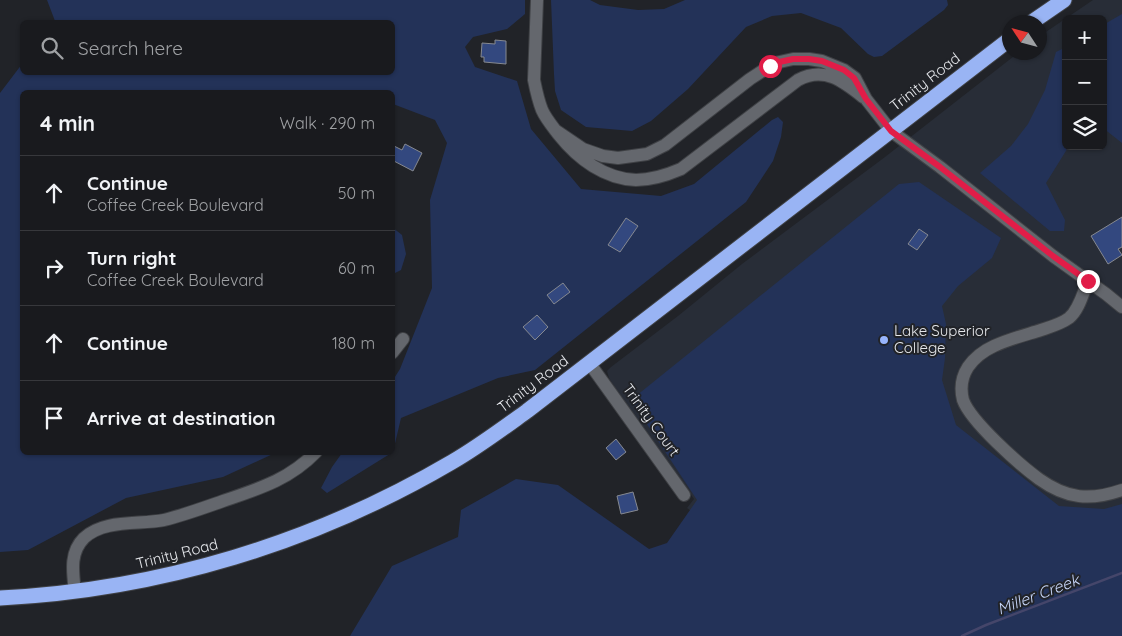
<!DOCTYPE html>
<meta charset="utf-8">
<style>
:root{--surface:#191a1e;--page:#222327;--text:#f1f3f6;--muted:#9fa1a4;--line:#37383c}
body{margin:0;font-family:Quicksand,sans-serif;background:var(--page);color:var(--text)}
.controls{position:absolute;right:15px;top:15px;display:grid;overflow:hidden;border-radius:8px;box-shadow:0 1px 4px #0004}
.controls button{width:45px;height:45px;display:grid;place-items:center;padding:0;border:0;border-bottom:1px solid var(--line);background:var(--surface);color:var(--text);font:25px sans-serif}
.compass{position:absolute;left:1002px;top:15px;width:45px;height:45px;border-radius:50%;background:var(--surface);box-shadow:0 1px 4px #0004;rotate:306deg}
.stop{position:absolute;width:15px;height:15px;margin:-11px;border:4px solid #e11d48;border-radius:50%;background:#fff}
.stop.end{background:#e11d48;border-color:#fff;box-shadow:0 1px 5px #0008}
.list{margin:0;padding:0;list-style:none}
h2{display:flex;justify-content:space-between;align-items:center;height:65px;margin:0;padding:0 20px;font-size:21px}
h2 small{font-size:16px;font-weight:400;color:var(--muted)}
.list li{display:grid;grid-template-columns:32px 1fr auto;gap:15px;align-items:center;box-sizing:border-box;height:75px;padding:0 20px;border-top:1px solid var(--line)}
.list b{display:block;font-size:19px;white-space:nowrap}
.list p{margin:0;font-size:16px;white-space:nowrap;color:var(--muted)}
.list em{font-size:16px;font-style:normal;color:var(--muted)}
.icon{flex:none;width:28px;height:28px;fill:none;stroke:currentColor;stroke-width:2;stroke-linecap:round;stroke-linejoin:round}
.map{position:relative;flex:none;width:1122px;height:636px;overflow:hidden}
.search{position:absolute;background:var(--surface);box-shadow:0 1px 4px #0004;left:20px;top:20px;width:375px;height:55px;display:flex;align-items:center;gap:12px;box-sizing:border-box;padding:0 18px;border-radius:8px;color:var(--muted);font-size:19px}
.panel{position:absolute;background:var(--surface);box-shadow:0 1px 4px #0004;left:20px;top:90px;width:375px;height:365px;border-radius:8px}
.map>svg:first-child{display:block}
.built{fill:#282d37;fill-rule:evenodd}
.green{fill:#233258}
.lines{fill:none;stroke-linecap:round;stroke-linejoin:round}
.stream{stroke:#45466a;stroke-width:2.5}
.building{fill:#33487f;stroke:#868990}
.minor-casing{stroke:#3f4145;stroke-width:14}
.highway-casing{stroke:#3f4145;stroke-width:17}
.minor{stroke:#64676d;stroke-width:12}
.highway{stroke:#99b4f4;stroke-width:15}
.route{stroke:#e11d48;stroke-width:6}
.poi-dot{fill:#98b5fd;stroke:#212328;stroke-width:2}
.labels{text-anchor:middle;stroke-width:4;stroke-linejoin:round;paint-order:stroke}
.street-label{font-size:15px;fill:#e5e7eb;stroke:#212328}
.poi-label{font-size:15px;fill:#e5e7eb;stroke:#212328;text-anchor:start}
.water-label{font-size:16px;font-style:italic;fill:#c8d7fa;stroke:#212328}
</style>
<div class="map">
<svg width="1122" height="636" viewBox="0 0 1122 636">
<rect width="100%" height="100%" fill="#212328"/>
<path class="built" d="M1093,0H1122V636H861L687,508L694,499L615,388L609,378L607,371L611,367L678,316L742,264L885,157L1018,53L1040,52V36ZM1066,19H1103V146H1066Z"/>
<path class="green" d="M47,0H525V14L507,29L473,37L465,47L475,67L517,81L531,129L581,189L661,196L694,184L772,120L778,117L783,122L781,137L773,161L746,202L535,370L498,378L401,418L393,452L327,493L321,488L332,467L342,453L392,452L393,380L400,369L432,288L430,200L447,143L435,120L393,104L392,92H22V452L275,453L223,477L126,498L28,550L0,552V93L22,64V72H392V22H54L55,21Z
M551,0H590L600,5L638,10L664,9L685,0H947L948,5L944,10L882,56L874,57L868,54L841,28L801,13L772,16L746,27L688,89L651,121L632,131L586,127L561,110L555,91L554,74Z
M1122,14V143L1103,128V25Z
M1066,47V146H1069L1046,183L1065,220L1064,231H1050L980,173L1011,146L1028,124L1045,90L1056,52Z
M919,182L1001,238L992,258L958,286L942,306L946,324L945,358L942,380L956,425L1059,506L1104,509L1122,504V636H350L392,566L458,537L461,510L516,479L558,485L649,549L667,543L697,500L631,400L899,184Z
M392,227L402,235L406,254L401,270L393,274Z"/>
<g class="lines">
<path class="stream" d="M962,636L986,625L1122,573"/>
</g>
<path class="building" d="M495,40L506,41V64L484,62V57H481L482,43L495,44Z
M405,144L422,153L413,171L392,160V145L402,150Z
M1122,217V247L1118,249L1122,255L1108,264L1091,236Z
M626,218L638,226L620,252L608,245Z
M919,229L928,235L917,250L908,244Z
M563,283L570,292L554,304L547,295Z
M537,315L548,327L535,340L523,327Z
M616,439L626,452L616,460L606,448Z
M633,492L638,510L621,514L617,496Z"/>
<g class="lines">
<g class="minor-casing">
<path id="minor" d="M537,0L534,80C536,90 538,100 542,110C546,119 553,127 559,135C578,159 605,179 636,180C652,180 667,175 681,169L798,80C824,66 843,81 863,97
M555,130L583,149L603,156L618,158L647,154L665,145L750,79L770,66L775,63L793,59H809L822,61L844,70L855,78L866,99L891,131L940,167L1053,256L1106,294L1122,307
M1088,281C1083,293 1079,310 1069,318C1061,324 1050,327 1041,330C1025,335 1009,339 994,346C983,351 975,357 968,367C961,378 960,388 963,400C971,422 1020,465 1039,479C1067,499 1090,501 1122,490
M392,353L403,339
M590,364L684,495
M75,592C73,573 69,553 84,538C104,519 139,525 164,520C184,515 203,508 223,501C258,489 289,480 316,452"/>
</g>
<g class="highway-casing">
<path id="highway" d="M1032,22L1064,0
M0,598C159,590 314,543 452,462C478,447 502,429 527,411L1010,39"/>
</g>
<use href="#minor" class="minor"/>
<use href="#highway" class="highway"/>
</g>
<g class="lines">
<path class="route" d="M770,66L775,63L793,59H809L822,61L844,70L854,78L866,99L891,131L940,167L1053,256L1088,281"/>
</g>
<circle class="poi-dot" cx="884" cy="340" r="5"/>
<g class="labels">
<g class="street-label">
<text transform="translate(925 82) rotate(-38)" y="5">Trinity Road</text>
<text transform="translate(533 384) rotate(-37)" y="5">Trinity Road</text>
<text transform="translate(651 420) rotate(54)" y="5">Trinity Court</text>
<text transform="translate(177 554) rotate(-14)" y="5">Trinity Road</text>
</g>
<g class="poi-label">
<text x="894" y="336">Lake Superior<tspan x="894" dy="17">College</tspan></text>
</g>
<g class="water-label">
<text transform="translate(1038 594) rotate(-21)" y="6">Miller Creek</text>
</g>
</g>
</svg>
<div class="controls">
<button>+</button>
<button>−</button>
<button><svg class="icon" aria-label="layers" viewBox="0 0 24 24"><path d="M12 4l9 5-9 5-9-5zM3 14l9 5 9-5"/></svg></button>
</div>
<svg class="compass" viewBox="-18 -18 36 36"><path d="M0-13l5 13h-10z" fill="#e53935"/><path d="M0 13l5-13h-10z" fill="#9fa1a4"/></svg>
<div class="stop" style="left:770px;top:66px"></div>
<div class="stop end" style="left:1088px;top:281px"></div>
<div class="search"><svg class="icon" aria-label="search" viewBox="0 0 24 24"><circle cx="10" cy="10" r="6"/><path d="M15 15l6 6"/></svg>Search here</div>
<section class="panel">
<h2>4 min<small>Walk · 290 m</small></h2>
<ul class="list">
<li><svg class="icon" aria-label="ahead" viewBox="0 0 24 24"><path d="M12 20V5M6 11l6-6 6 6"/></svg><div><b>Continue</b><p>Coffee Creek Boulevard</p></div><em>50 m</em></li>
<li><svg class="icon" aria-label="right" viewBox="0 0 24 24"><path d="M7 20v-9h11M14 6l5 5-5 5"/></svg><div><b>Turn right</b><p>Coffee Creek Boulevard</p></div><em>60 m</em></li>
<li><svg class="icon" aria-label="ahead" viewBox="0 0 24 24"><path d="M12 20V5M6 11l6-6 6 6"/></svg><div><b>Continue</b></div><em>180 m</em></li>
<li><svg class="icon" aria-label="arrive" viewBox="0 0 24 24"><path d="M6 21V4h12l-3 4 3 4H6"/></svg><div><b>Arrive at destination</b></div></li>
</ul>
</section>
</div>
